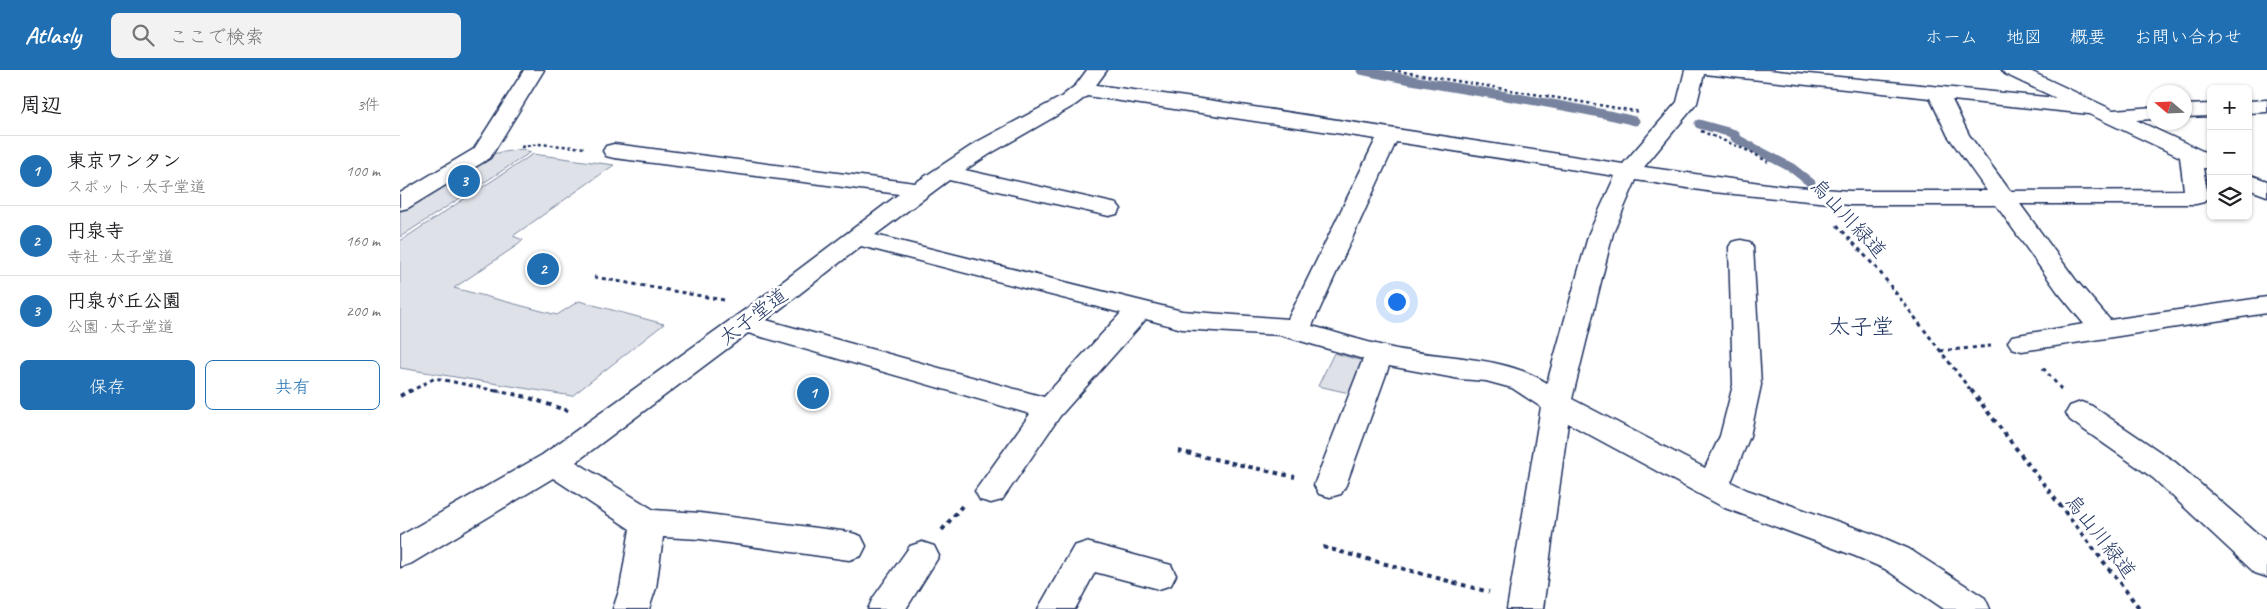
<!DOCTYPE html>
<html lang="ja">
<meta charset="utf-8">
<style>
:root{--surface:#fff;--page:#f2f2f2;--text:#202124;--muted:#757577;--line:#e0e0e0;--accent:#1f6fb2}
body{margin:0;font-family:Caveat,"Klee One",sans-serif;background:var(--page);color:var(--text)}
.controls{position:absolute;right:15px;top:15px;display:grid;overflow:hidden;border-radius:8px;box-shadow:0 1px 4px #0004}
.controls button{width:45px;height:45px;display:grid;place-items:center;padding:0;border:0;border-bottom:1px solid var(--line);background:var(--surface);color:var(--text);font:25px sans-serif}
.compass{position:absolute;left:1747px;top:15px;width:45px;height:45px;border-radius:50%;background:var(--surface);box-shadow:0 1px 4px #0004;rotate:289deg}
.you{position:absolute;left:996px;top:231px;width:18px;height:18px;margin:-12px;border:4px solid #fff;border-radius:50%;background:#1a73e8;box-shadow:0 0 0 8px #1a73e833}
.badge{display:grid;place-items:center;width:32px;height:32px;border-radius:50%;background:var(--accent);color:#fff;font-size:16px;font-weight:700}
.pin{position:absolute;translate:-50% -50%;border:2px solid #fff;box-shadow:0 1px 5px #0006}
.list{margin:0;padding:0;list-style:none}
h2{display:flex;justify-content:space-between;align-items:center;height:65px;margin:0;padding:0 20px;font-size:21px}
h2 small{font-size:16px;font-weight:400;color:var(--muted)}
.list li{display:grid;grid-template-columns:32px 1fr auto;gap:15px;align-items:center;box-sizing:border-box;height:70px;padding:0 20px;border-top:1px solid var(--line)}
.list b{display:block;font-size:19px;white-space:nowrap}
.list p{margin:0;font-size:16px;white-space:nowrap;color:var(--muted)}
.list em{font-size:16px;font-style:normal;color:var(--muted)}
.actions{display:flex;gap:10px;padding:15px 20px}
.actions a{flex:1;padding:11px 0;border:1px solid var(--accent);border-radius:8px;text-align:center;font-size:18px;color:var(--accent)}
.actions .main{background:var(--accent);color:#fff}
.icon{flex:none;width:28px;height:28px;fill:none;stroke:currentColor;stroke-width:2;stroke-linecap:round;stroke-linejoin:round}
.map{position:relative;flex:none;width:1867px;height:539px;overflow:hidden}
header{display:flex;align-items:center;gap:30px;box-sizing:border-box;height:70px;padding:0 25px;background:var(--accent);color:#fff}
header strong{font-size:24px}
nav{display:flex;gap:28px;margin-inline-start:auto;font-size:18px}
.search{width:350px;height:45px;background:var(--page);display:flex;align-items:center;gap:12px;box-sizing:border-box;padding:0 18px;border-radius:8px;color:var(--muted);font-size:19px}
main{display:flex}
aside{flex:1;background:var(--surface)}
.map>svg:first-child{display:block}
.green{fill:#dee1e7;stroke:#7c88a2}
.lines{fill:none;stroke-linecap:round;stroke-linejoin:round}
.stream{stroke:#77839f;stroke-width:9}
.minor-casing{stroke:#1b2f5e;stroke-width:3}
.path-far2{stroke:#1b2f5e;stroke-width:2.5;stroke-dasharray:3 3;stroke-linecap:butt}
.path-far1{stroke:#1b2f5e;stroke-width:3;stroke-dasharray:4 4;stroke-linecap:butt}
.path{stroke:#1b2f5e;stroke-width:4;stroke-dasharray:4.5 4.5;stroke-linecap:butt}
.minor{fill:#fff;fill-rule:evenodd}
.labels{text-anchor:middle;stroke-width:5;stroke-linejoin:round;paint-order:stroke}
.street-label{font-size:20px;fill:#1b2f5e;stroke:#fff}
.quarter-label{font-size:22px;fill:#1b2f5e;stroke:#fff}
</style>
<header>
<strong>Atlasly</strong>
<div class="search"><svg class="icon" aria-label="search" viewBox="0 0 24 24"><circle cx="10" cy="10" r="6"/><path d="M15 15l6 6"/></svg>ここで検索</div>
<nav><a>ホーム</a><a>地図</a><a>概要</a><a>お問い合わせ</a></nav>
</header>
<main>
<aside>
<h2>周辺<small>3件</small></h2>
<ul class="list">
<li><span class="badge">1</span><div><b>東京ワンタン</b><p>スポット · 太子堂道</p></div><em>100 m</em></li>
<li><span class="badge">2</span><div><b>円泉寺</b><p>寺社 · 太子堂道</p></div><em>160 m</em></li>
<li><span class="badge">3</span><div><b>円泉が丘公園</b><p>公園 · 太子堂道</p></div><em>200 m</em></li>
</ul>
<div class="actions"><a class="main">保存</a><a>共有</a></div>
</aside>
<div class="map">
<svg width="1867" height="539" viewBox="0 0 1867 539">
<rect width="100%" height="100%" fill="#fff"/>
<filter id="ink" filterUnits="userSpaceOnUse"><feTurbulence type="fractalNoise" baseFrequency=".02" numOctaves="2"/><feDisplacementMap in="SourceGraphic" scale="10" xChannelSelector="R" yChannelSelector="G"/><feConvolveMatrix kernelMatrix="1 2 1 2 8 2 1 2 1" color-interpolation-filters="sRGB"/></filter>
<g filter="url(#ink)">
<path class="green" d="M122,79L131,82L0,167V137L85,85Z
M133,84L214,95L113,166L123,170L119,174L54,218L157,245L179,231L264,254L172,326L0,298V171Z
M934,283L970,293L958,325L918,316Z"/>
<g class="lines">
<path class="stream" d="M961,0C1052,20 1145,29 1235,51
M1299,54L1335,64V68L1392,98L1411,113"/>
<g class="minor-casing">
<path id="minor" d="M124,0H144L90,88L8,138L0,140V123L74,79Z
M687,0H707L696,15L808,30L1223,94L1277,32L1285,0H1368L1656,28L1605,4L1602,0H1628L1713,40L1754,37V49L1736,50L1811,85V98H1803L1808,127L1804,132L1796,134H1620L1675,209L1710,250L1867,227V243L1622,281L1612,278L1608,272L1612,266L1684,254L1657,221L1596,135H1450L1313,122L1236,110L1213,163L1172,329L1305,398L1320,366L1333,315L1329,177L1332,172L1341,170L1350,172L1353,177L1361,315L1350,366L1331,412L1347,420L1479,466L1509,479L1585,528L1590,539H1544L1485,499L1455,486L1325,438L1168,353L1143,539H1107L1141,337L1112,318L1086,311L1060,309L989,296L946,415L941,424L930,427L919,424L914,415L963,289L880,265L782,259L746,249L660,346L602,430L591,433L580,430L575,421L630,344L348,263L176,392L254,440L300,443L449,462L461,466L466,476L461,486L449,490L300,469L263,467L256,518L249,539H213L220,518L230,459L153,408L12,493L0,497V466L142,385L357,231L499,124L214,88L206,86L203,81L206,76L214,74L515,113L577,72L661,27L676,15ZM1304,4L1530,28L1548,66L1587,121H1450L1382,116L1244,97L1297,33ZM687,26L976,69L888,249L782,241L475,165L549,110L709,146L717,144L721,139L717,134L565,100L593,82L675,35ZM1552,30L1689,44L1780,87L1784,120L1610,121L1569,65ZM996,72L1215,106L1189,163L1147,313C1103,285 1042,289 992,278C965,272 938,263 912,256ZM461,176L721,243L644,327L366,250Z
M1867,30V42L1848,43V31Z
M1811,34V46L1784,47V35Z
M1848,104L1867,111V126L1848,119Z
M1681,332L1692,336L1775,392L1867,472V507L1855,503L1753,408L1670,350L1666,343L1670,336Z
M522,472L534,476L539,486L506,539H468L473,528L510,476Z
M686,472L771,495L776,505L771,515L759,519L695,502L675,539H638L674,476Z"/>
</g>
<path class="path-far2" d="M992,0L1240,42
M1301,61L1351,82L1368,92
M121,77L138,74L186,78"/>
<path class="path-far1" d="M1437,155L1479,201L1572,322
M194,207L324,230
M1540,281L1591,276
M1643,298L1662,320
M9,322L35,308L101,322"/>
<path class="path" d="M95,320L127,327L168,341
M1571,320L1740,539
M0,326L11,320
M778,381L895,407
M542,460L562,436
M923,477L1089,522"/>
<use href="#minor" class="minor"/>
</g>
</g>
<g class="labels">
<g class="street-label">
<text transform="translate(1449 148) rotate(47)" y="7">烏山川緑道</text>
<text transform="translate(353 246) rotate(-37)" y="7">太子堂道</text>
<text transform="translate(1701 466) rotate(52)" y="7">烏山川緑道</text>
</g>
<g class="quarter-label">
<text x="1461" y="264">太子堂</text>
</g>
</g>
</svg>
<div class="controls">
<button>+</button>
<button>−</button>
<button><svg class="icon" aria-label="layers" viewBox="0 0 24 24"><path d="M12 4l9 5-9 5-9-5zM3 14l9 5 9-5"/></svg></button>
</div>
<svg class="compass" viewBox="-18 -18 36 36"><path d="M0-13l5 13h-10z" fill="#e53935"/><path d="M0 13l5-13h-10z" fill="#757577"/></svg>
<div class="you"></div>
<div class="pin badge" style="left:413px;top:323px">1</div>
<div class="pin badge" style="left:143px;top:199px">2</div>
<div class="pin badge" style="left:64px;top:111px">3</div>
</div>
</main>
